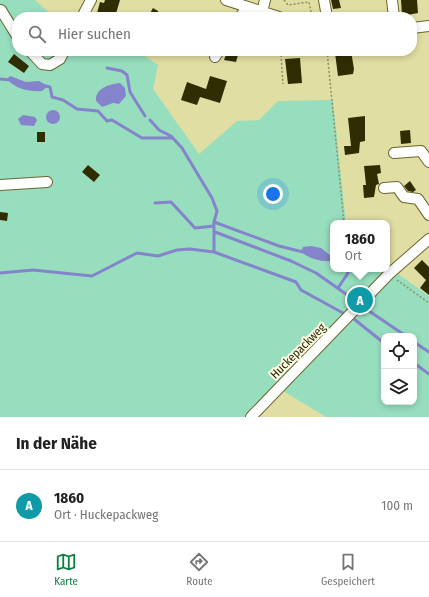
<!DOCTYPE html>
<html lang="de">
<meta charset="utf-8">
<style>
:root{--surface:#fff;--page:#f2f2f2;--text:#222;--muted:#767676;--line:#e0e0e0;--accent:#0b8043}
body{margin:0;font-family:"Fira Sans Condensed",sans-serif;background:var(--page);color:var(--text)}
.controls{position:absolute;right:12px;bottom:12px;display:grid;overflow:hidden;border-radius:8px;box-shadow:0 2px 6px #0003}
.controls button{width:36px;height:36px;display:grid;place-items:center;padding:0;border:0;border-bottom:1px solid var(--line);background:var(--surface);color:var(--text);font:20px sans-serif}
.you{position:absolute;left:273px;top:194px;width:14px;height:14px;margin:-10px;border:3px solid #fff;border-radius:50%;background:#1a73e8;box-shadow:0 0 0 6px #1a73e833}
.badge{display:grid;place-items:center;width:26px;height:26px;border-radius:50%;background:var(--accent);color:#fff;font-size:13px;font-weight:700}
.pin{position:absolute;translate:-50% -50%;border:2px solid #fff;box-shadow:0 1px 4px #0006}
.popup{position:absolute;left:330px;top:220px;width:60px;height:52px;box-sizing:border-box;display:grid;place-content:center;border-radius:8px;background:var(--surface);filter:drop-shadow(0 1px 3px #0005);font-size:13px;white-space:nowrap;color:var(--muted)}
.popup b{font-size:15px;color:var(--text)}
.popup::after{content:'';position:absolute;left:50%;top:100%;margin-left:-8px;border:8px solid transparent;border-top-color:var(--surface)}
.list{margin:0;padding:0;list-style:none}
h2{display:flex;justify-content:space-between;align-items:center;height:52px;margin:0;padding:0 16px;font-size:17px}
h2 small{font-size:13px;font-weight:400;color:var(--muted)}
.list li{display:grid;grid-template-columns:26px 1fr auto;gap:12px;align-items:center;box-sizing:border-box;height:72px;padding:0 16px;border-top:1px solid var(--line)}
.list b{display:block;font-size:15px;white-space:nowrap}
.list p{margin:0;font-size:13px;white-space:nowrap;color:var(--muted)}
.list em{font-size:13px;font-style:normal;color:var(--muted)}
.icon{flex:none;width:22px;height:22px;fill:none;stroke:currentColor;stroke-width:2;stroke-linecap:round;stroke-linejoin:round}
.map{position:relative;flex:none;width:429px;height:417px;overflow:hidden}
.search{position:absolute;background:var(--surface);box-shadow:0 2px 6px #0003;left:12px;right:12px;top:12px;height:44px;display:flex;align-items:center;gap:10px;box-sizing:border-box;padding:0 14px;border-radius:16px;color:var(--muted);font-size:15px}
.sheet{height:124px;background:var(--surface)}
nav{display:flex;justify-content:space-around;align-items:center;box-sizing:border-box;height:56px;border-top:1px solid var(--line);background:var(--surface);font-size:11px;color:var(--muted)}
nav a{display:grid;justify-items:center;gap:2px}
nav .on{color:var(--accent)}
.map>svg:first-child{display:block}
.green{fill:#97debe;fill-rule:evenodd}
.water{fill:#8583cb}
.lines{fill:none;stroke-linecap:round;stroke-linejoin:round}
.stream{stroke:#8583cb;stroke-width:3}
.building{fill:#312d02}
.minor-casing{stroke:#6a662f;stroke-width:12}
.path{stroke:#908d62;stroke-width:1.5;stroke-dasharray:2 2;stroke-linecap:butt}
.minor{stroke:#fff;stroke-width:10}
.labels{text-anchor:middle;stroke-width:4;stroke-linejoin:round;paint-order:stroke}
.street-label{font-size:12px;fill:#27250e;stroke:#fffde0}
</style>
<div class="map">
<svg width="429" height="417" viewBox="0 0 429 417">
<rect width="100%" height="100%" fill="#e1dea3"/>
<path class="green" d="M0,0H35L54,17H17V51H137L158,65L153,89L199,154L237,121L259,120L278,101L333,100L346,223H333V269H387V266L429,296V417H326L283,391L257,417H0ZM125,88L126,96L102,107L96,101ZM384,336H414V402H384Z"/>
<path class="water" d="M10,76L26,82L39,81L48,86L42,91C30,92 15,89 7,79Z
M120,83L125,88L126,96L119,104L113,103L102,107L96,101C95,88 110,84 120,83Z
M46 117a7 7 0 1 1 14 0a7 7 0 1 1-14 0Z
M23,115L35,117L37,120L34,126L21,125L18,119Z
M311,246L321,248L331,256L330,261C322,262 306,258 301,251L303,247Z"/>
<g class="lines">
<path class="stream" d="M107,68L122,71L127,75L130,92L145,116
M0,79L11,80
M46,86L50,87L52,97L63,100L77,109L98,111L107,121L112,120L142,138H172
M150,120L159,130L171,136L182,148L212,198L217,211L214,222V252
M155,203L171,202L195,228L214,226
M214,222L279,246L303,252
M215,232L291,261L316,273L356,301
M0,273L33,270L92,276L137,253L158,256L177,250L190,249L214,252L296,282L301,290L354,319L384,343
M338,288L348,273L346,269
M366,309L406,336
M414,342L429,352
M414,363L429,374"/>
</g>
<path class="building" d="M105,0H120L115,17H96L100,2L104,3Z
M331,0H339L341,8L333,9Z
M401,0H417L418,13L402,16Z
M153,8L158,11L160,17H148Z
M351,51L354,69L353,74L338,76L335,53Z
M227,52L238,55L236,62L224,60Z
M14,54L29,66L24,73L8,62Z
M300,58L302,83L288,84L285,59Z
M210,76L227,81L220,103L200,97L197,105L181,100L187,82L206,89Z
M365,116V141L360,142L359,153L345,155L344,146H351L348,118Z
M410,130L411,143L401,144L400,131Z
M37,132H45V142H37Z
M88,165L100,175L94,182L82,172Z
M380,165L381,173L377,174L379,184L376,185L374,197L364,198L363,185H366L364,166Z
M410,181L416,190L413,192L408,191L404,186Z
M0,212L8,213L7,221L0,220Z
M422,260L429,267V295L420,288L426,280L414,268Z"/>
<g class="lines">
<g class="minor-casing">
<path id="minor" d="M226,0L279,17
M324,0L327,17
M392,0L394,17
M1,10L17,36
M262,12L265,0
M82,17L91,0
M240,17L247,7
M412,28L429,26
M30,51L42,64L50,65L60,59L64,51
M215,57L219,51
M394,153L421,151L429,162
M0,185L47,182
M384,188L397,187L404,197L418,199L429,215
M251,417L389,274L429,239"/>
</g>
<path class="path" d="M284,0L288,5L309,2L312,17
M282,51L281,55L283,84
M327,51L344,223
M397,280L429,303"/>
<use href="#minor" class="minor"/>
</g>
<g class="labels">
<g class="street-label">
<text transform="translate(298 351) rotate(-45)" y="4">Huckepackweg</text>
</g>
</g>
</svg>
<div class="controls">
<button><svg class="icon" aria-label="locate" viewBox="0 0 24 24"><circle cx="12" cy="12" r="6"/><path d="M12 2v4M12 18v4M2 12h4M18 12h4"/></svg></button>
<button><svg class="icon" aria-label="layers" viewBox="0 0 24 24"><path d="M12 4l9 5-9 5-9-5zM3 14l9 5 9-5"/></svg></button>
</div>
<div class="you"></div>
<div class="pin badge" style="left:360px;top:300px;background:#0f9aa8">A</div>
<div class="popup"><b>1860</b>Ort</div>
<div class="search"><svg class="icon" aria-label="search" viewBox="0 0 24 24"><circle cx="10" cy="10" r="6"/><path d="M15 15l6 6"/></svg>Hier suchen</div>
</div>
<section class="sheet">
<h2>In der Nähe<small></small></h2>
<ul class="list">
<li><span class="badge" style="background:#0f9aa8">A</span><div><b>1860</b><p>Ort · Huckepackweg</p></div><em>100 m</em></li>
</ul>
</section>
<nav>
<a class="on"><svg class="icon" aria-label="map" viewBox="0 0 24 24"><path d="M3 6l6-2 6 2 6-2v14l-6 2-6-2-6 2zM9 4v14M15 6v14"/></svg>Karte</a>
<a><svg class="icon" aria-label="directions" viewBox="0 0 24 24"><path d="M12 3l9 9-9 9-9-9zM9 14v-3h6M13 9l2 2-2 2"/></svg>Route</a>
<a><svg class="icon" aria-label="saved" viewBox="0 0 24 24"><path d="M7 4h10v16l-5-4-5 4z"/></svg>Gespeichert</a>
</nav>
